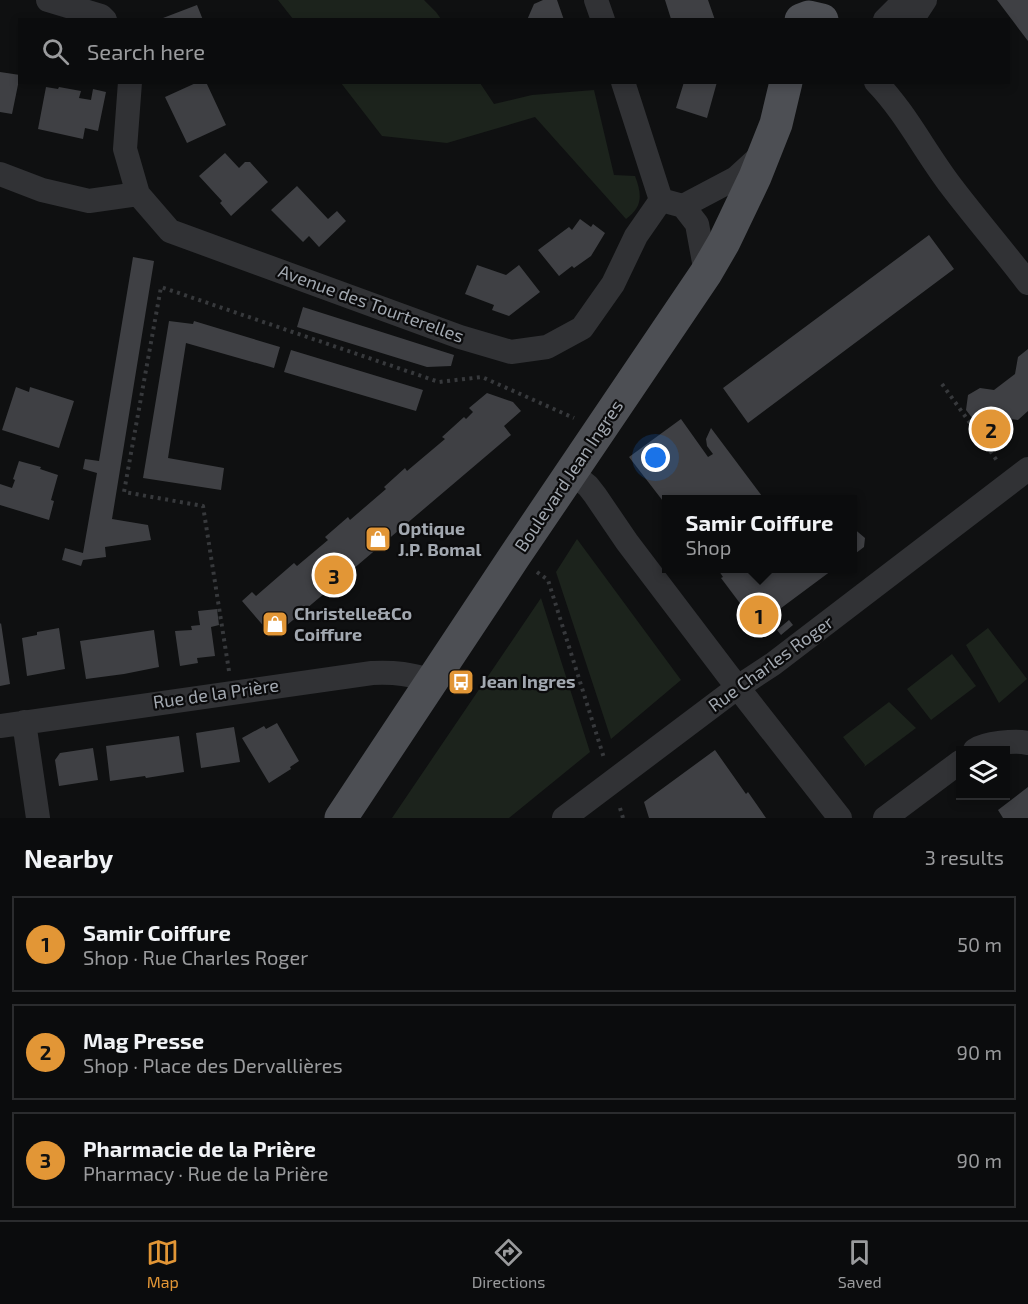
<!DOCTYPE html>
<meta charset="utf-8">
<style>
:root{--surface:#0b0c0d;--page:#191a1b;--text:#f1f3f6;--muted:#9a9b9d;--line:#2b2c2e;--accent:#e29636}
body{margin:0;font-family:"Exo 2",sans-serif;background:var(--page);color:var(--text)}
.controls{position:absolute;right:18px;bottom:18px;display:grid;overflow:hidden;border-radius:0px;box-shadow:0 3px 9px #0003}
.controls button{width:54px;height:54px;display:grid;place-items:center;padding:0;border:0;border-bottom:2px solid var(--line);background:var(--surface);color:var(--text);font:30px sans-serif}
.you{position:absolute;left:656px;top:458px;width:21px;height:21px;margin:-15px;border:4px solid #fff;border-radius:50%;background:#1a73e8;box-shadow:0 0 0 9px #1a73e833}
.badge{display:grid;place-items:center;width:39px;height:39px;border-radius:50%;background:var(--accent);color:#111;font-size:20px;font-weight:700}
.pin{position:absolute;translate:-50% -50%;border:3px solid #fff;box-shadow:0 2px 6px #0006}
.popup{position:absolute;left:662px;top:495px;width:195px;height:78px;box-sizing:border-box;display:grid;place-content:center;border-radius:0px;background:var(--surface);filter:drop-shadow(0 2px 4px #0005);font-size:20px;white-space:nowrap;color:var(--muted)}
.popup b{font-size:22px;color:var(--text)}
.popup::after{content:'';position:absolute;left:50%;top:100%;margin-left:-12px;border:12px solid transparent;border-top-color:var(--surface)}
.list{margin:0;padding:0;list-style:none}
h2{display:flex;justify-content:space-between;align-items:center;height:78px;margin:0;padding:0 24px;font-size:26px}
h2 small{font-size:20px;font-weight:400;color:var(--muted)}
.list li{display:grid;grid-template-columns:39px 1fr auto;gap:18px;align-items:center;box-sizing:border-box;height:96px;margin:0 12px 12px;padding:0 12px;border:2px solid var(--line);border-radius:0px}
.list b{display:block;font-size:22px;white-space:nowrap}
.list p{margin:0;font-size:20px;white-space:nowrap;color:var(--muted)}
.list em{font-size:20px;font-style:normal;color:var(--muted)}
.icon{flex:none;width:33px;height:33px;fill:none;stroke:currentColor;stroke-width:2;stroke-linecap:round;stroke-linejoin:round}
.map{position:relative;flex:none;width:1028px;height:818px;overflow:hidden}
.search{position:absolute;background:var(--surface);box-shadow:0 3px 9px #0003;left:18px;right:18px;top:18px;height:66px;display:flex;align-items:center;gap:15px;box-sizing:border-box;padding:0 21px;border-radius:0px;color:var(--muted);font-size:22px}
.sheet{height:402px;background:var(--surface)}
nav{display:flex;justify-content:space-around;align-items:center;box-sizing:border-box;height:84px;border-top:2px solid var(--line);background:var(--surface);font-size:16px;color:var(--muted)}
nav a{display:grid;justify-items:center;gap:3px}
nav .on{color:var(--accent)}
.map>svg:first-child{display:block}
.green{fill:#1c231c}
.building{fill:#3f4044}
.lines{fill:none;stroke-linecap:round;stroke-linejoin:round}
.path{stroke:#37393c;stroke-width:4;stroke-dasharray:3 4.5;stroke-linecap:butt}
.street{stroke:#313235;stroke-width:24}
.primary{stroke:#4d4f54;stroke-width:33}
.labels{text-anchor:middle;stroke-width:4.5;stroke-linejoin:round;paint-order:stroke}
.street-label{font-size:18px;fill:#a2a8b0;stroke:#0b0b0c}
.poi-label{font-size:18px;font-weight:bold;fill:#a2a8b0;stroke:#0b0b0c;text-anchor:start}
</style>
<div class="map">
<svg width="1028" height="818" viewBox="0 0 1028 818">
<rect width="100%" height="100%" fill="#0f1011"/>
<path class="green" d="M278,0H424L436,12L441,19H293Z
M341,83H480L494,104L532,95L594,90L614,175L635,176C642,194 643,207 626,219L535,117L447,143L382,136Z
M577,539L681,680L611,739L556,572Z
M541,598L590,752L509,818H392Z
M988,628L1027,679L999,703L966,645Z
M952,654L976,686L931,720L907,689Z
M889,702L916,728L864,767L865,765L843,737Z"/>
<path class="building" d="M543,0H557L564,20H527L534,4Z
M665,0H708L715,20L671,19Z
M997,0H1028V41Z
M197,5L203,20H164L163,18Z
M0,72L20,75L12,114L0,112Z
M198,82H206L226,125L187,143L165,97Z
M684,82H717L707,118L676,108Z
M46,87L58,89L59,87L81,91L79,98L91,100L93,89L106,92L98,131L85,128L83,139L38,129Z
M225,153L239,168L245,162H250L268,182L231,216L220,203L222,201L199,176Z
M297,186L328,219L337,211L346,221L319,247L309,236L303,242L271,210Z
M580,219L591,227L593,224L605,233L591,256L574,268L572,266L559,276L538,250L569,227L572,230Z
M929,235L954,269L748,423L723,388Z
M133,257L154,261L112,519L148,525L151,540L105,547L106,557L83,560L81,566L62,560L65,548L83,553L97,473L83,469L85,459L99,461Z
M477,265L506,275L519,265L540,292L509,316L492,310L494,305L465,294Z
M303,307L454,355L451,366L427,367L297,327Z
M169,321L193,324L194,321L280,347L274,368L186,343L168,458L224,468L221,490L143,478Z
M1028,349V411L1018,420L1003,418L1001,434L990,441L966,410L968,395L980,388L994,390L1015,374L1018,357Z
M291,350L423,390L416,411L284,372Z
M16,387L29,392L30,387L74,401L59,448L2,430Z
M487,393L513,402L521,411L504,426L511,435L273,637L242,601L252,592L256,596L294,563L297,566L328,540L325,537L348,517L350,520L386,489L384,487L405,468L407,471L445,439L442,437L464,417L466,419L473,412L469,408Z
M681,419L708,457L713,454L707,446L706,439L711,428L765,500H666V505L629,457Z
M19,461L41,467L40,469L58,475L51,500L54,501L49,520L0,505V484L12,488L15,480L13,479Z
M852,527L865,538L864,547L852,556Z
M717,568H835L757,626L721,578L723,577Z
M217,609L219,625L211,627L215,656L197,658L198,663L180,666L175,631L192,630L191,626L200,625L198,611Z
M789,620L793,625L781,635L777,630Z
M1,623L10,684L0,686V624Z
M59,628L65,669L27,676L22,638L37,635V632Z
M154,630L159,667L124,674L86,679L80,641Z
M465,678L471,682L462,694L457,690Z
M277,723L299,761L290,767L291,769L269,783L242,738L264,726L266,729Z
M234,727L240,762L201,768L196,733Z
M179,736L184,772L146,778L145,776L110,781L106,746Z
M93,748L98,780L59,786L55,760L60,753Z
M715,750L746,794L748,792L766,818H649L644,802Z
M1028,787V818H1003L998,810Z"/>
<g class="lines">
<path class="path" d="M942,384L998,462
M537,572L548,580L604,758
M229,671L203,506L124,492L161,287L439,382L482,377L574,418
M620,808L623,818"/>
<path class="street" d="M48,0L101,16L105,20
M596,0L603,20
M885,20L905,0
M912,20L925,0
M130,82L125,149L138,194L170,231L460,337L511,352L547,347L582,328L613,284L636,236L661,200
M623,82L661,200
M876,82C906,113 925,152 951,186C976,219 1003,250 1028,283
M0,174L42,190L89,201L138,194
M661,200L683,206L736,178L760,156
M683,206L697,224L706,273
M572,473L588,486L595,495L627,542L728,675L840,818
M24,722L38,818
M0,726L372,673C396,672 410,674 432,681
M975,750C985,743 1016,740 1028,743
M564,818L738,687L773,664L1028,469
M885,818L960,762"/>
<path class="primary" d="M801,20L809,17L822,20
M341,818L514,557L706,273L724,242L755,177L776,124L786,82"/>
</g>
<defs>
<g id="shop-square" transform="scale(1.35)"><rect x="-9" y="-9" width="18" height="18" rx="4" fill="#e29636" stroke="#0b0b0c"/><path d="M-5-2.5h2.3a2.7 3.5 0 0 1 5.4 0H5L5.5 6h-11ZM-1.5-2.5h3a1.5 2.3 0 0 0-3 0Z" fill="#fff"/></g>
<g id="bus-square" transform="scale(1.35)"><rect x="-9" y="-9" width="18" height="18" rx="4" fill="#e29636" stroke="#0b0b0c"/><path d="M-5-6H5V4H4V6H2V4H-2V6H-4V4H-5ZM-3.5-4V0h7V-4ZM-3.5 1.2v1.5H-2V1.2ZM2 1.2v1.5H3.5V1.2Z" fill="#fff"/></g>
</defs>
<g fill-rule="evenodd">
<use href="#shop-square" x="378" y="539"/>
<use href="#shop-square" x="275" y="624"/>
<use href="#bus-square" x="461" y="682"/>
</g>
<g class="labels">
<g class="street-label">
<text transform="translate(371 304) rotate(20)" y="6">Avenue des Tourterelles</text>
<text transform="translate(569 476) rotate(-56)" y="6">Boulevard Jean Ingres</text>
<text transform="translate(771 664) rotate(-36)" y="6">Rue Charles Roger</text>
<text transform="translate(216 694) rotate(-8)" y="6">Rue de la Prière</text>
</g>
<g class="poi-label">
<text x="398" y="535">Optique<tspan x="398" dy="21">J.P. Bomal</tspan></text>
<text x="294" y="620">Christelle&amp;Co<tspan x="294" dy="21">Coiffure</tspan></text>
<text x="480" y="688">Jean Ingres</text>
</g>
</g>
</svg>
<div class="controls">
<button><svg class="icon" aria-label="layers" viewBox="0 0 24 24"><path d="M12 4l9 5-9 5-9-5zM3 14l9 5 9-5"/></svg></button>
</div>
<div class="you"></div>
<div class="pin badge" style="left:759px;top:615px">1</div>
<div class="popup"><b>Samir Coiffure</b>Shop</div>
<div class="pin badge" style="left:991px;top:429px">2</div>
<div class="pin badge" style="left:334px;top:575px">3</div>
<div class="search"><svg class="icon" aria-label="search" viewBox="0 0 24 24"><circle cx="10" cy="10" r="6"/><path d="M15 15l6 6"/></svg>Search here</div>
</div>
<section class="sheet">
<h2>Nearby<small>3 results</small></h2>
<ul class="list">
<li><span class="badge">1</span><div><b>Samir Coiffure</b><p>Shop · Rue Charles Roger</p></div><em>50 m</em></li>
<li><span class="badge">2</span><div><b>Mag Presse</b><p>Shop · Place des Dervallières</p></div><em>90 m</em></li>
<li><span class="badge">3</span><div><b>Pharmacie de la Prière</b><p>Pharmacy · Rue de la Prière</p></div><em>90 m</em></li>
</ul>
</section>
<nav>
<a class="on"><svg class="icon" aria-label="map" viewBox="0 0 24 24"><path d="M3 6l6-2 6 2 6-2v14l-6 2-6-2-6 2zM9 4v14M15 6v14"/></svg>Map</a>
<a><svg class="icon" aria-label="directions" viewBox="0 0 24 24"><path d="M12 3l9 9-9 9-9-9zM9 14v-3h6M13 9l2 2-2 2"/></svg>Directions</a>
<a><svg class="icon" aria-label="saved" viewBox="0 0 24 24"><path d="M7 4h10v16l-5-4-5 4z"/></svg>Saved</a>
</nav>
